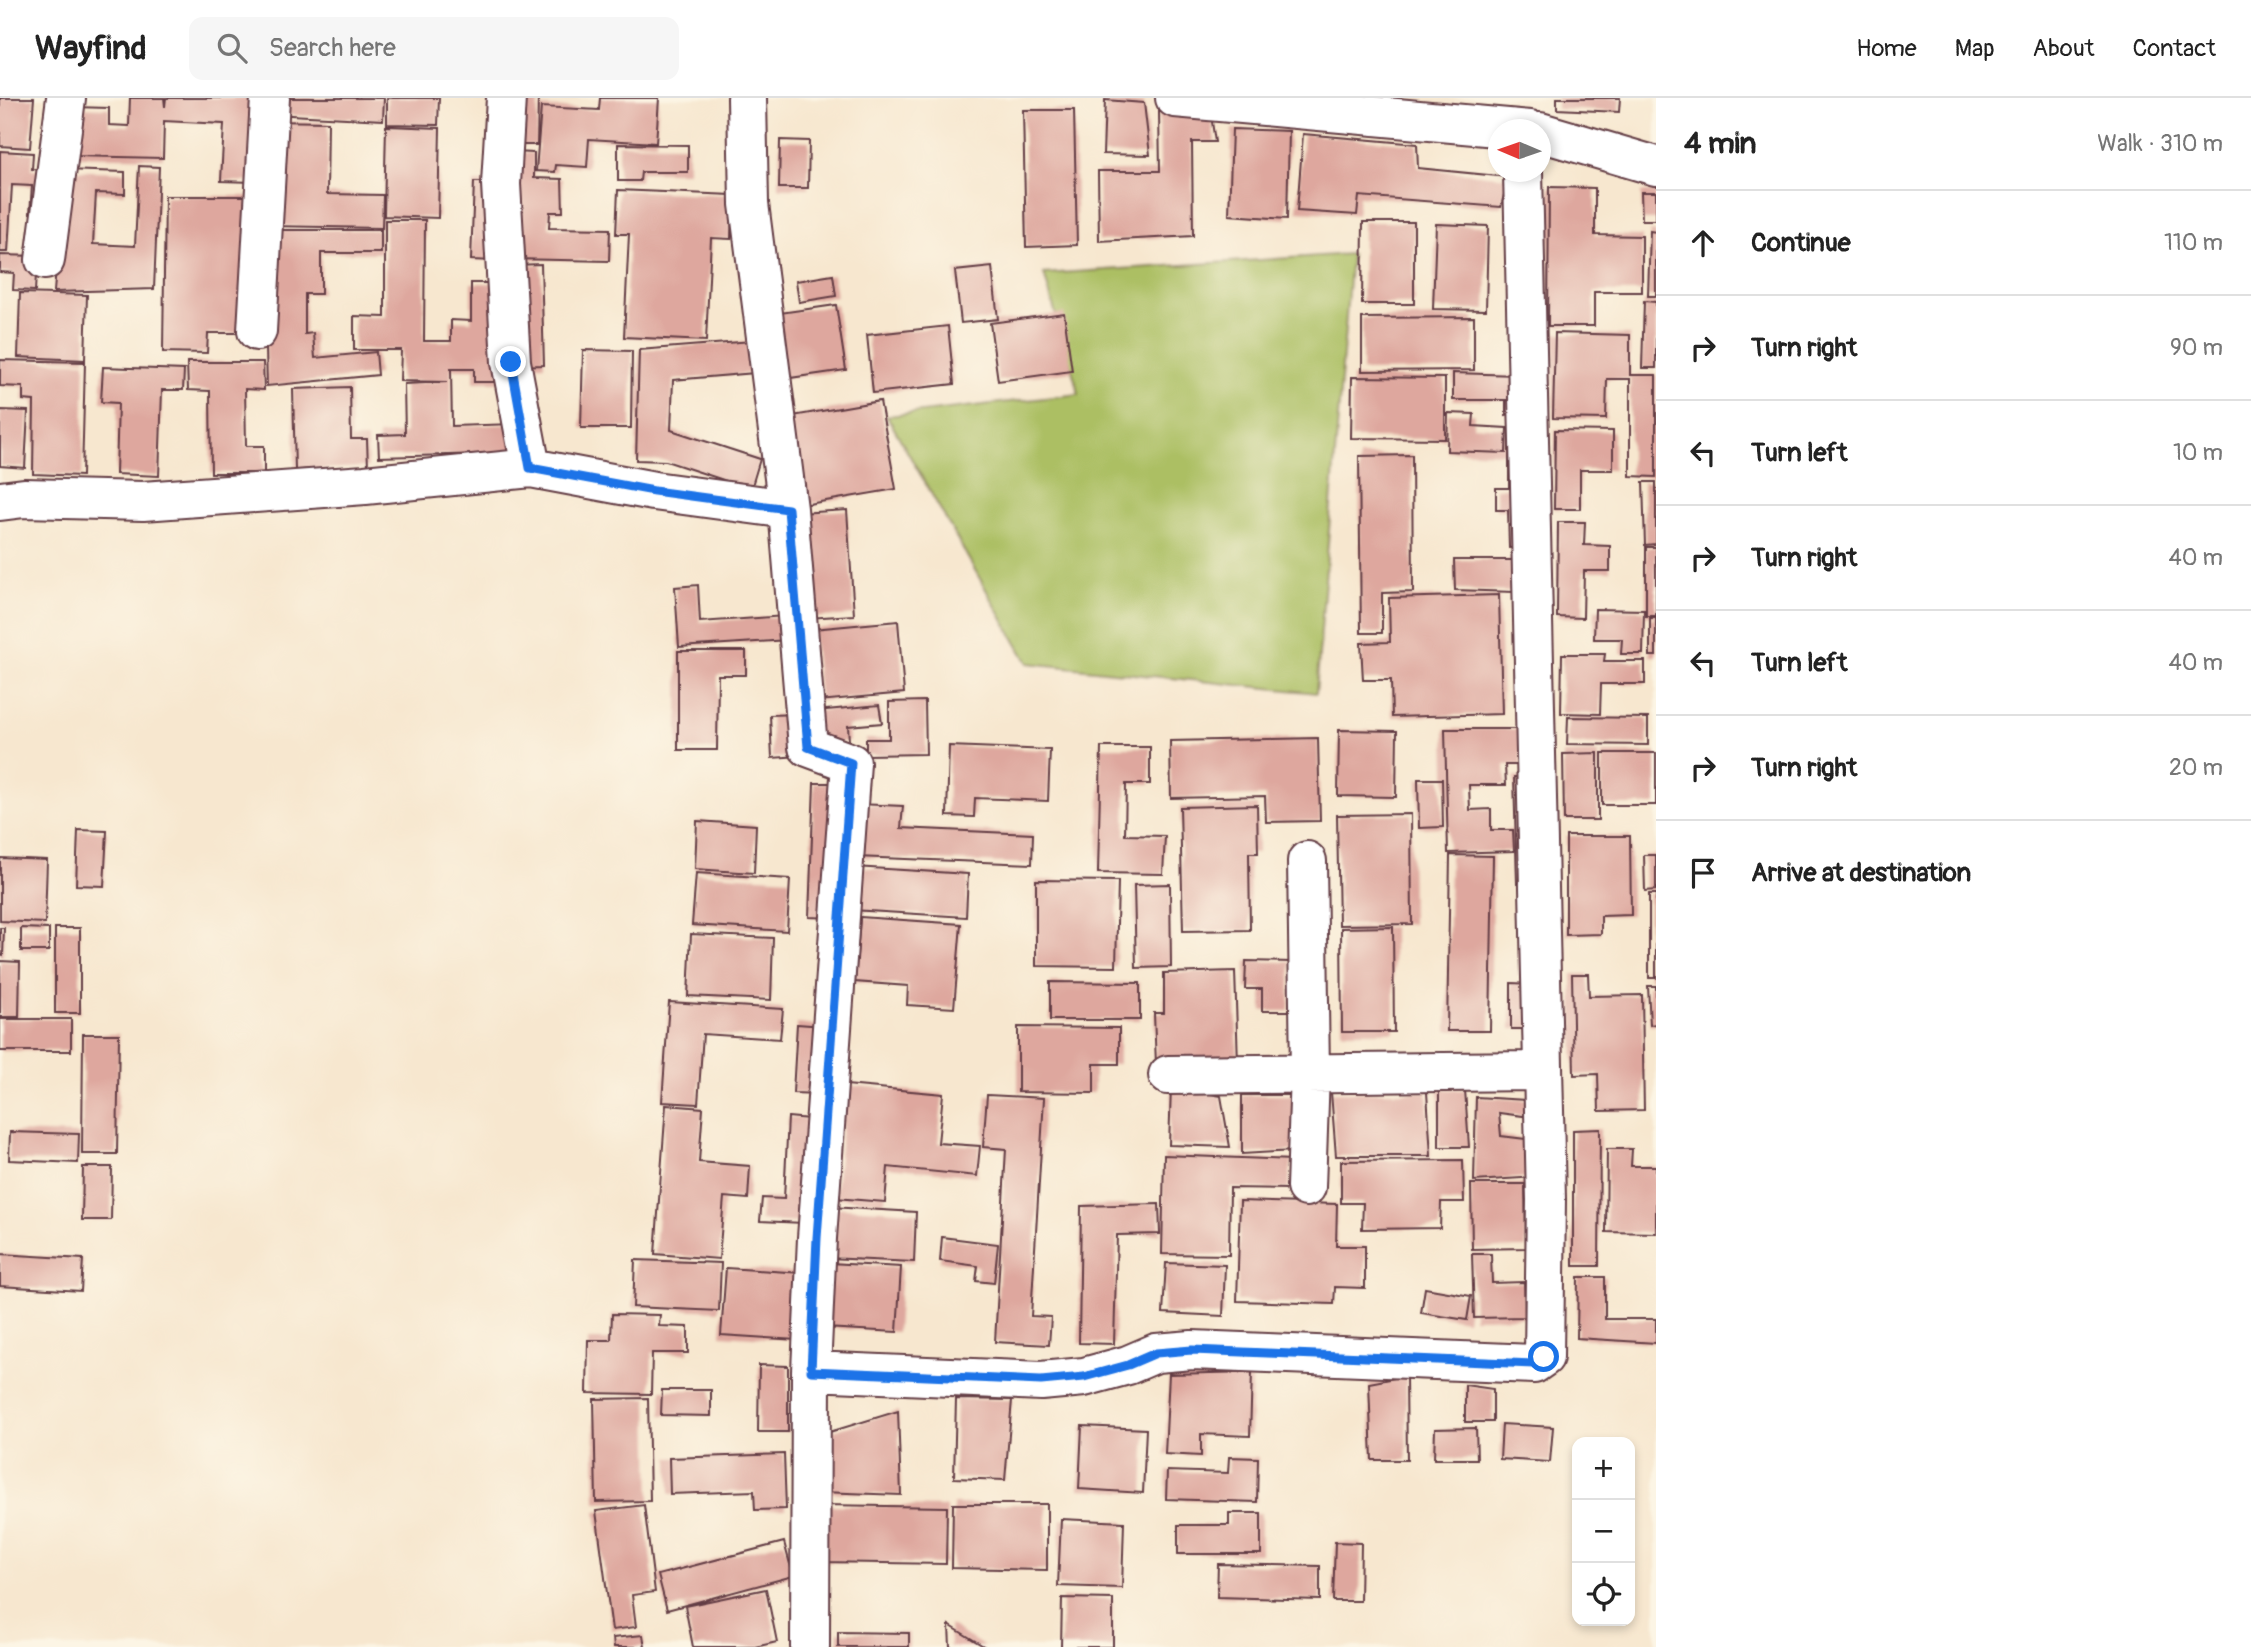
<!DOCTYPE html>
<meta charset="utf-8">
<style>
:root{--surface:#fff;--page:#f6f6f6;--text:#222;--muted:#767676;--line:#e0e0e0}
body{margin:0;font-family:Pangolin,sans-serif;background:var(--page);color:var(--text)}
.controls{position:absolute;right:21px;bottom:21px;display:grid;overflow:hidden;border-radius:14px;box-shadow:0 4px 10px #0003}
.controls button{width:63px;height:63px;display:grid;place-items:center;padding:0;border:0;border-bottom:2px solid var(--line);background:var(--surface);color:var(--text);font:35px sans-serif}
.compass{position:absolute;left:1488px;top:21px;width:63px;height:63px;border-radius:50%;background:var(--surface);box-shadow:0 4px 10px #0003;rotate:272deg}
.stop{position:absolute;width:21px;height:21px;margin:-16px;border:5px solid #1a73e8;border-radius:50%;background:#fff}
.stop.end{background:#1a73e8;border-color:#fff;box-shadow:0 2px 7px #0008}
.list{margin:0;padding:0;list-style:none}
h2{display:flex;justify-content:space-between;align-items:center;height:91px;margin:0;padding:0 28px;font-size:30px}
h2 small{font-size:23px;font-weight:400;color:var(--muted)}
.list li{display:grid;grid-template-columns:46px 1fr auto;gap:21px;align-items:center;box-sizing:border-box;height:105px;padding:0 28px;border-top:2px solid var(--line)}
.list b{display:block;font-size:26px;white-space:nowrap}
.list em{font-size:23px;font-style:normal;color:var(--muted)}
.icon{flex:none;width:38px;height:38px;fill:none;stroke:currentColor;stroke-width:2;stroke-linecap:round;stroke-linejoin:round}
.map{position:relative;flex:none;width:1656px;height:1549px;overflow:hidden}
header{display:flex;align-items:center;gap:42px;box-sizing:border-box;height:98px;padding:0 35px;background:var(--surface);border-bottom:2px solid var(--line)}
header strong{font-size:33px}
nav{display:flex;gap:38px;margin-inline-start:auto;font-size:24px}
.search{width:490px;height:63px;background:var(--page);display:flex;align-items:center;gap:18px;box-sizing:border-box;padding:0 24px;border-radius:14px;color:var(--muted);font-size:26px}
main{display:flex}
aside{flex:1;background:var(--surface)}
.map>svg:first-child{display:block}
.green{fill:#acbf63;stroke:#7b6f47;stroke-width:2}
.building{fill:#dea79e}
.lines{fill:none;stroke-linecap:round;stroke-linejoin:round}
.minor-casing{stroke:#643d44;stroke-width:42}
.minor{stroke:#fff;stroke-width:38}
.route{stroke:#1a73e8;stroke-width:9}
</style>
<header>
<strong>Wayfind</strong>
<div class="search"><svg class="icon" aria-label="search" viewBox="0 0 24 24"><circle cx="10" cy="10" r="6"/><path d="M15 15l6 6"/></svg>Search here</div>
<nav><a>Home</a><a>Map</a><a>About</a><a>Contact</a></nav>
</header>
<main>
<div class="map">
<svg width="1656" height="1549" viewBox="0 0 1656 1549">
<rect width="100%" height="100%" fill="#fcf5e5"/>
<filter id="ink" filterUnits="userSpaceOnUse"><feTurbulence type="fractalNoise" baseFrequency=".0143" numOctaves="2"/><feDisplacementMap in="SourceGraphic" scale="14" xChannelSelector="R" yChannelSelector="G"/><feConvolveMatrix kernelMatrix="1 2 1 2 8 2 1 2 1" color-interpolation-filters="sRGB"/></filter>
<filter id="wash" filterUnits="userSpaceOnUse"><feTurbulence type="fractalNoise" baseFrequency=".00686" numOctaves="4" result="noise"/><feDisplacementMap in="SourceGraphic" scale="28" xChannelSelector="R" yChannelSelector="G"/><feGaussianBlur stdDeviation="1.57" result="paint"/><feColorMatrix in="noise" values="0 0 0 0 0 0 0 0 0 0 0 0 0 0 0 0 0 1.4 0 .05"/><feComposite in="paint" operator="in"/></filter>
<g filter="url(#wash)">
<rect width="100%" height="100%" fill="#f7e7cf"/>
<path class="green" d="M1351,156L1316,595L1028,565L887,318L1079,296L1044,176Z"/>
<g id="blocks">
<path class="building" d="M0,0H34L30,50L0,48Z
M130,0H164L165,9L166,0H256L253,84L221,83L224,26L164,23L163,60L73,58L74,9L109,10V27L129,28Z
M272,0H384L383,22L272,16Z
M387,0H439L438,27L387,26Z
M518,0H538L537,47H516Z
M600,0H659L656,45L589,41L587,69L556,67L555,74L536,73L541,9L599,12Z
M1557,0H1620L1619,14L1557,11Z
M1105,2L1144,5L1150,57L1103,56Z
M1023,12H1074L1077,147L1026,149Z
M1159,13L1211,17L1215,44H1192L1193,138L1099,143L1098,73H1160Z
M270,23L328,24L327,96L383,97L382,130L268,128Z
M386,28L440,30L438,120L384,118Z
M1232,31L1289,33L1287,121L1229,117Z
M1303,36L1417,46L1418,70L1508,79L1501,109L1359,98L1357,117L1297,113Z
M780,42L809,43L808,90H779Z
M618,46L688,47V74H641L640,83H618Z
M0,53L33,55L32,71L48,72L45,116L30,115L32,88L12,87L8,154H0Z
M514,54L534,55V80L562,81L563,114H550L549,130L610,131L609,163L512,161Z
M139,68L159,69L154,191L54,194L64,72L125,74V96L96,95L93,146L135,148Z
M474,84H497L495,163L471,162Z
M1549,89L1595,90V137L1642,138V194H1594V228H1548Z
M618,92L732,97L731,141L711,140L706,243L624,239L629,136H616Z
M1641,94H1656V122H1642Z
M165,98H249L254,235H208L207,255L163,254Z
M385,122H425L424,243H451V222L471,223V185H499V284H474V271H451L452,328L515,326L516,355L379,359L378,337L405,336L404,286L447,284L400,283L401,252H354V218L385,219Z
M1363,124H1414V206H1362Z
M1436,126L1488,128L1486,212L1433,211Z
M263,132H381V155H321V196H305V236L313,235L315,260L376,254L378,277L267,288Z
M1650,133L1656,134V198H1648Z
M0,157L37,158L35,193L13,192L14,175L0,174Z
M541,166L544,267L517,268L514,167Z
M992,169L998,221L961,225L955,173Z
M833,177L836,198L799,204L796,183Z
M20,195L87,197L85,262L18,259Z
M1644,203L1656,204V270H1642Z
M836,207L846,272L783,281L773,216Z
M1064,215L1072,273L998,283L990,225Z
M1474,219V272L1362,273V220Z
M948,228L954,286L873,295L867,237Z
M1555,235L1630,237V277H1656V379L1630,378V281H1607L1606,321L1553,320Z
M752,243L755,275L673,282L671,332L760,361L751,391L666,363L636,362L639,252Z
M583,252L632,253L631,330H581Z
M0,262L85,264L82,378L33,376L34,303L23,302V289L0,288Z
M187,264H263L264,292L245,291L246,348H264V375H211L210,293L188,292Z
M103,269L184,272L183,292H162L159,378L116,376L118,305L101,304Z
M1453,275L1517,277L1518,314L1506,317V302H1453Z
M1352,279L1445,280V341L1351,340Z
M350,289L351,341H367L368,369L295,372L293,291Z
M880,303L896,391L802,407L787,319Z
M0,312L28,313L25,370L0,368Z
M1448,315L1474,316L1473,328L1507,330L1506,355L1447,353Z
M1509,328H1520L1522,449L1509,450L1508,412H1496V390H1509Z
M1555,332L1613,333V372H1580V411H1554Z
M1412,357L1413,494L1382,495V535H1361L1359,358Z
M1643,384H1656V446L1645,447Z
M847,412L854,517L807,520L799,415Z
M1558,424H1585L1584,447L1610,448V473H1584L1583,520L1557,519Z
M1646,449H1656V518H1646Z
M1454,462H1513L1514,494L1455,492Z
M698,487L700,524L785,518L787,542L679,549L675,489Z
M1499,497L1502,616L1392,619L1391,582H1363L1361,545L1390,544L1389,500Z
M1595,511L1644,512L1643,556H1621L1622,541H1594Z
M1650,520H1656V558H1650Z
M898,523L904,595L819,603L813,531Z
M678,553H746V577H718L717,652H678Z
M1562,556H1605L1604,563H1645V586H1601L1600,616L1561,615Z
M925,603L926,656L866,657V641H889V604Z
M879,607L882,625L848,628L849,643L819,646L816,613Z
M798,616L800,658L772,660L770,617Z
M1568,619L1648,620V647L1567,646Z
M1445,631H1520L1521,667H1505L1506,687H1469L1470,712L1491,711V732H1513L1514,753L1448,755Z
M1339,632L1397,633L1396,699L1338,698Z
M1318,640L1320,723L1266,724L1265,698L1171,700L1170,643Z
M949,648L1050,652L1048,703L975,700L974,719L947,718Z
M1101,649H1150V686H1126L1125,737L1165,738L1163,776L1098,775Z
M1598,655V722H1564L1563,656Z
M1602,655H1656V707H1602Z
M1514,679L1531,680L1535,782L1517,786Z
M1418,681H1442L1443,729L1419,730Z
M814,685H838L834,820L809,819Z
M858,706L903,708L901,730L1033,736L1032,766L856,759Z
M1257,707L1258,755H1249L1250,832L1183,833L1180,709Z
M1411,716L1412,826L1339,827L1337,717Z
M697,723L756,727L754,775L695,771Z
M78,732L107,733L104,788L76,787Z
M1566,738H1630L1631,817L1601,818V836L1566,837Z
M1450,757L1493,758L1490,933H1447Z
M1644,757H1656V792L1645,793Z
M0,760L47,762L45,825L0,823Z
M854,769L968,776L966,819L852,812Z
M696,775L790,781L787,833L692,827Z
M1036,782L1118,783L1116,869L1036,868Z
M1170,786L1171,869L1136,870L1134,787Z
M1649,796H1656V880H1649Z
M860,819L961,826L954,910L907,907L908,888L855,884Z
M1393,829L1394,934H1342L1341,830Z
M0,830H4L3,858L0,857Z
M21,830L49,831V853H21Z
M55,830H80V915H55Z
M691,836L773,840L771,902L688,898Z
M0,863L20,864L19,919H0Z
M1246,863L1291,864L1289,913H1262V891H1245Z
M1235,873L1238,965L1156,967L1154,915H1164V875Z
M1572,876H1588L1589,898L1642,897L1644,1012L1599,1013L1598,976L1574,977Z
M1050,884L1140,885V922H1050Z
M1511,885L1532,886L1531,931H1511Z
M1648,888H1656V926L1650,927Z
M669,904L783,911L780,941L703,936L698,1006L662,1004Z
M0,921H71V953H0Z
M797,926L824,928L820,996L793,995Z
M1018,929L1119,930V966H1094V995L1018,994Z
M83,936H119L117,1056H82Z
M846,987L943,996L938,1045L980,1048L977,1078L888,1069L885,1104L835,1100Z
M1171,989L1221,998L1230,1049L1169,1047Z
M1439,991L1465,992L1469,1049H1439Z
M1331,994H1427L1431,1058H1336Z
M987,997L1044,1000L1031,1218L1051,1219L1049,1247L995,1244L1006,1051L983,1049Z
M1242,997H1296L1294,1053L1242,1056Z
M1476,999L1526,1002L1531,1019L1499,1015L1501,1038L1535,1042L1536,1079L1474,1083Z
M666,1007L703,1010L699,1064L750,1068L748,1101L724,1099L719,1161L655,1156Z
M788,1019L809,1021L804,1125L760,1123L762,1100L784,1101Z
M1600,1031L1599,1168H1573V1032Z
M10,1034L79,1036L78,1065L9,1062Z
M1607,1051H1632L1631,1068H1656V1135L1606,1134Z
M1164,1057L1292,1062L1288,1091L1230,1090L1229,1157L1162,1156Z
M1463,1062L1464,1104H1441L1440,1130L1362,1131L1363,1105H1341V1063Z
M83,1069H112L111,1122H82Z
M1471,1086H1525L1526,1150L1472,1151Z
M1240,1103L1337,1106L1336,1148H1365V1190L1335,1189L1334,1206L1237,1203Z
M1159,1106L1160,1136L1117,1137L1114,1246L1079,1245L1081,1108Z
M830,1109L916,1114L914,1164L828,1160Z
M942,1139L998,1146L994,1185L976,1183L978,1168L940,1163Z
M0,1156L83,1161L81,1193L0,1188Z
M1472,1156H1491L1492,1185L1524,1184L1525,1219L1474,1220Z
M635,1162L721,1165L719,1213L633,1209Z
M829,1165L901,1169L897,1234L825,1230Z
M1166,1165L1225,1167L1223,1218L1163,1215Z
M726,1170L802,1175L797,1242L721,1237Z
M1578,1179H1605V1221H1656V1245L1577,1240Z
M1425,1190L1471,1198L1467,1222L1421,1215Z
M612,1216L660,1217L659,1228L688,1229V1255H652L651,1296L587,1295L588,1242H611Z
M759,1267L788,1268V1334H758Z
M1252,1274L1250,1338L1201,1336V1358L1165,1356L1169,1276Z
M1406,1278L1407,1362H1372L1369,1285Z
M1465,1287L1493,1291V1324H1465Z
M662,1292H711V1318L661,1317Z
M648,1300L650,1403L596,1404L594,1301Z
M956,1301L1012,1302L1005,1382L954,1380Z
M898,1313L901,1397L821,1394L823,1336Z
M1502,1326L1553,1329L1550,1364L1500,1361Z
M1082,1328L1146,1331L1143,1395L1079,1391Z
M1476,1330L1477,1361H1434L1435,1331Z
M784,1356L786,1411L755,1412L754,1393L670,1396L669,1360Z
M1229,1359L1258,1360L1257,1404L1166,1401L1167,1373L1228,1375Z
M953,1406H1047V1472L952,1470Z
M644,1407L655,1494L632,1497L636,1529L612,1532L596,1413Z
M823,1407L947,1409L946,1466L822,1464Z
M1229,1415H1261V1456H1178V1427H1229Z
M1061,1421L1124,1424L1122,1490L1058,1488Z
M784,1444L793,1478L667,1512L658,1477Z
M1335,1444L1361,1445L1360,1503H1333Z
M1218,1466L1320,1468V1502L1217,1499Z
M766,1491L777,1544L755,1549H693L685,1508Z
M1062,1500L1113,1501V1549H1061Z
M949,1527L985,1549H950Z
M838,1534L909,1535V1549H838Z
M643,1537L645,1549H614L613,1540Z"/>
</g>
</g>
<g filter="url(#ink)">
<use href="#blocks" fill-opacity="0" stroke="#643d44" stroke-width="2"/>
<g class="lines">
<g class="minor-casing">
<path id="minor" d="M506,0L501,86L511,264L531,370
M747,0L749,106L788,411L808,649L851,665L817,1140L811,1273L810,1549
M1175,0L1530,32
M1540,34L1656,68
M45,162L66,0
M257,233L270,0
M0,403L24,400L143,403L365,387L531,370L654,393L788,411
M1168,977L1543,973
M1306,1089L1310,975L1307,763
M811,1273L1041,1283L1084,1279L1128,1267L1156,1255L1192,1252L1534,1266L1544,1259L1546,1102L1523,74"/>
</g>
<use href="#minor" class="minor"/>
</g>
</g>
<g class="lines" filter="url(#ink)">
<path class="route" d="M511,264L530,370L654,393L788,411L808,649L851,665L817,1140L811,1273L1041,1283L1084,1279L1128,1267L1156,1255L1192,1252L1534,1266L1544,1259"/>
</g>
</svg>
<div class="controls">
<button>+</button>
<button>−</button>
<button><svg class="icon" aria-label="locate" viewBox="0 0 24 24"><circle cx="12" cy="12" r="6"/><path d="M12 2v4M12 18v4M2 12h4M18 12h4"/></svg></button>
</div>
<svg class="compass" viewBox="-18 -18 36 36"><path d="M0-13l5 13h-10z" fill="#e53935"/><path d="M0 13l5-13h-10z" fill="#767676"/></svg>
<div class="stop" style="left:1544px;top:1259px"></div>
<div class="stop end" style="left:511px;top:264px"></div>
</div>
<aside>
<h2>4 min<small>Walk · 310 m</small></h2>
<ul class="list">
<li><svg class="icon" aria-label="ahead" viewBox="0 0 24 24"><path d="M12 20V5M6 11l6-6 6 6"/></svg><div><b>Continue</b></div><em>110 m</em></li>
<li><svg class="icon" aria-label="right" viewBox="0 0 24 24"><path d="M7 20v-9h11M14 6l5 5-5 5"/></svg><div><b>Turn right</b></div><em>90 m</em></li>
<li><svg class="icon" aria-label="left" viewBox="0 0 24 24"><path d="M17 20v-9H6M10 6l-5 5 5 5"/></svg><div><b>Turn left</b></div><em>10 m</em></li>
<li><svg class="icon" aria-label="right" viewBox="0 0 24 24"><path d="M7 20v-9h11M14 6l5 5-5 5"/></svg><div><b>Turn right</b></div><em>40 m</em></li>
<li><svg class="icon" aria-label="left" viewBox="0 0 24 24"><path d="M17 20v-9H6M10 6l-5 5 5 5"/></svg><div><b>Turn left</b></div><em>40 m</em></li>
<li><svg class="icon" aria-label="right" viewBox="0 0 24 24"><path d="M7 20v-9h11M14 6l5 5-5 5"/></svg><div><b>Turn right</b></div><em>20 m</em></li>
<li><svg class="icon" aria-label="arrive" viewBox="0 0 24 24"><path d="M6 21V4h12l-3 4 3 4H6"/></svg><div><b>Arrive at destination</b></div></li>
</ul>
</aside>
</main>
